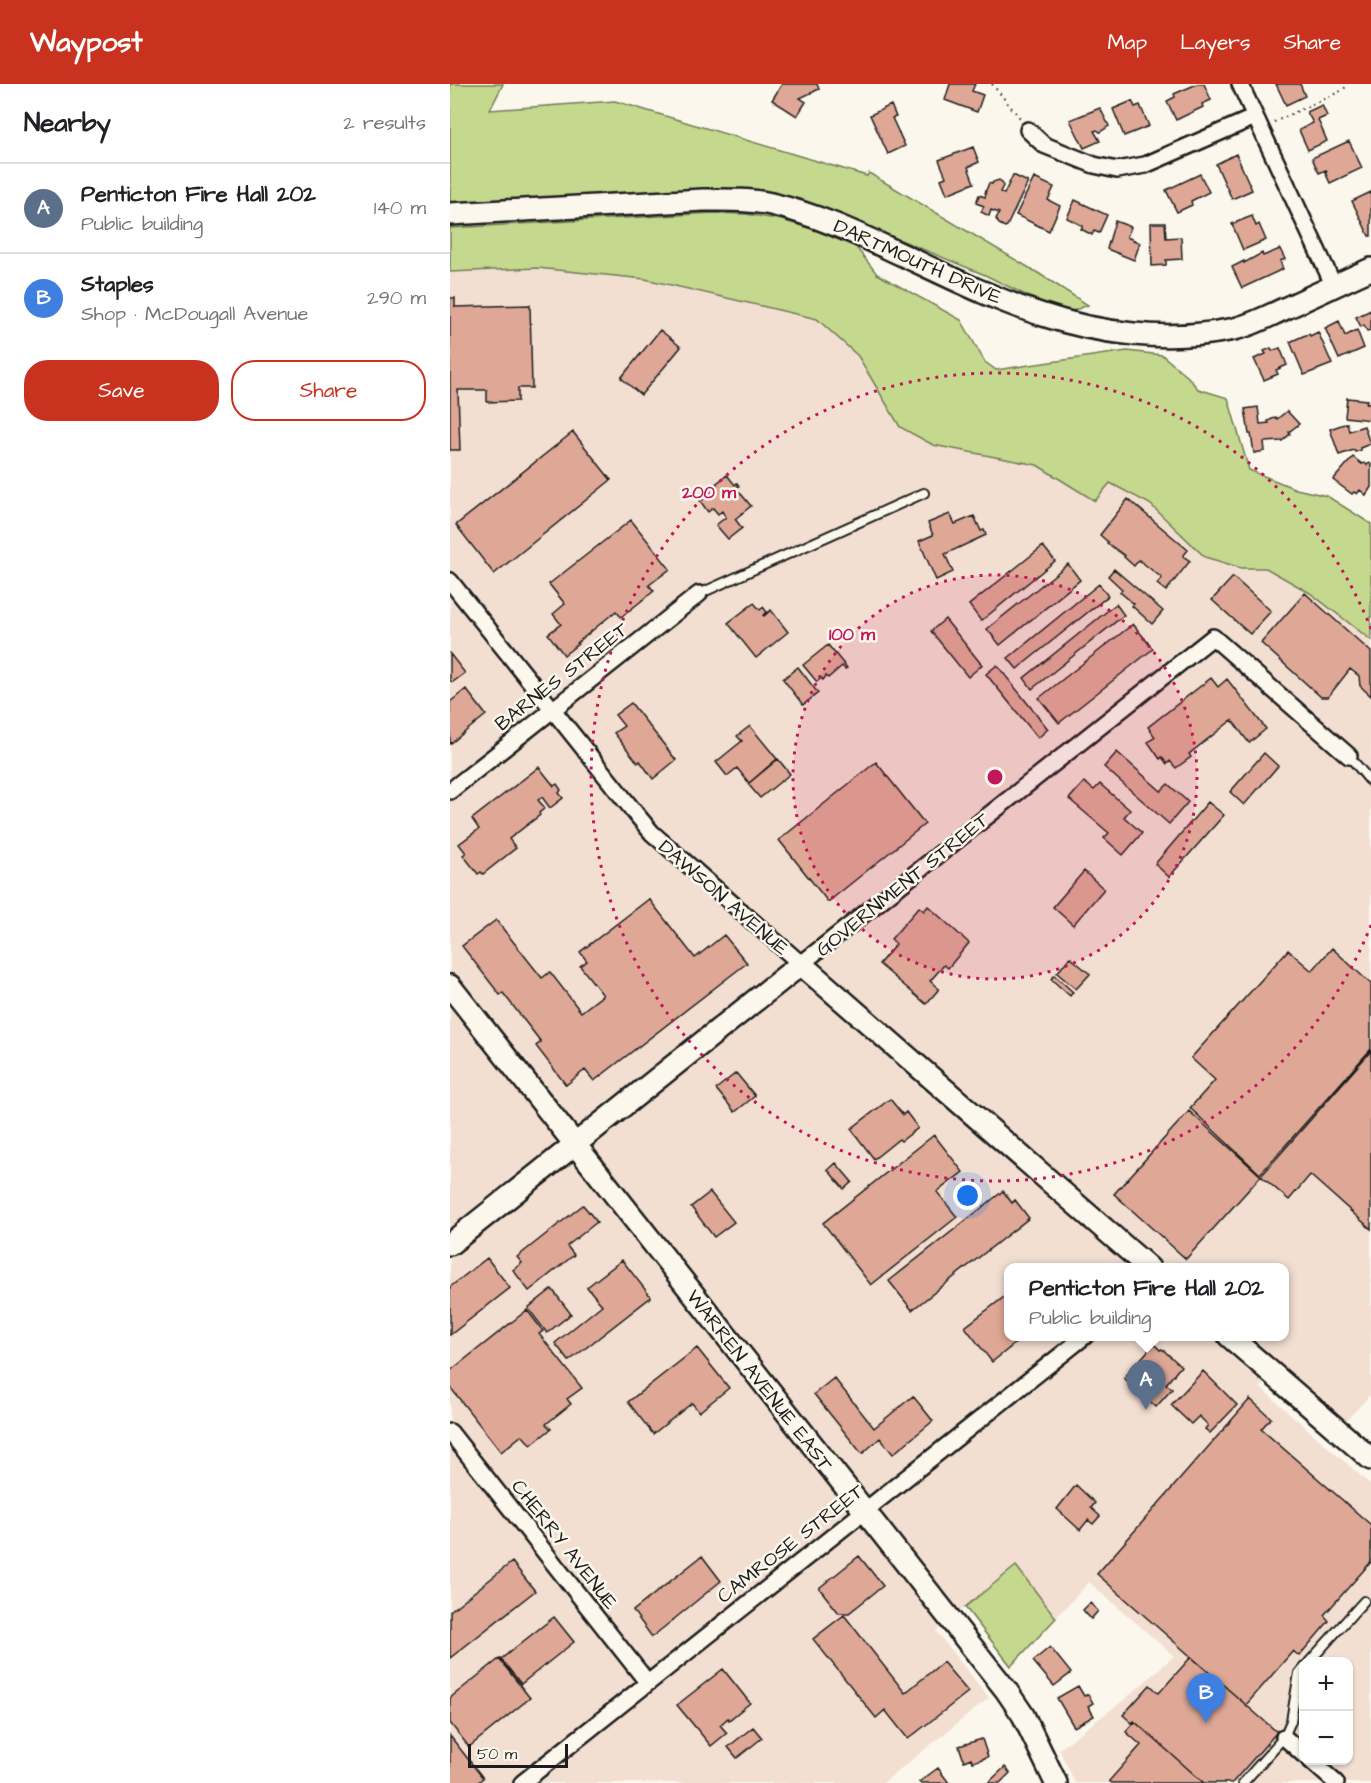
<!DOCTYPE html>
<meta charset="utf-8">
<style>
:root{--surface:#fff;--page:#f2f2f2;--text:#202124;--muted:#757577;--line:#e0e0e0;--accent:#c8321e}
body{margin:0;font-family:"Architects Daughter",sans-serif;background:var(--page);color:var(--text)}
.controls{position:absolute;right:18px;bottom:18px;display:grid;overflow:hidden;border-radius:12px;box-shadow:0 2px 4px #0004}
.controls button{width:54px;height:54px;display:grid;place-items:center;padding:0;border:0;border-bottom:2px solid var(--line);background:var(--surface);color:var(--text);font:30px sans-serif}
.scale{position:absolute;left:18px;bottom:15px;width:100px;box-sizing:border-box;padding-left:6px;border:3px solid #1c1c1c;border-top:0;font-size:16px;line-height:21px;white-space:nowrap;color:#1c1c1c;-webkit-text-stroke:4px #fbf7ec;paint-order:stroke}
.you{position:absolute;left:518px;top:1112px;width:21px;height:21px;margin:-15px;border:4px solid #fff;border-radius:50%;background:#1a73e8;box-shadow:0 0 0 9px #1a73e833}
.badge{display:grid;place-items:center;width:39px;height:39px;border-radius:50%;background:var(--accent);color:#fff;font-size:20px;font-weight:700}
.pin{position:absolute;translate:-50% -50px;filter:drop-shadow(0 2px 3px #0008)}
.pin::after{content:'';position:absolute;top:32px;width:21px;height:18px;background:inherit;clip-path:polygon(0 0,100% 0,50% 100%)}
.popup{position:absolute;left:554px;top:1179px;width:285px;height:78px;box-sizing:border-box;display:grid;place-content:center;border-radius:12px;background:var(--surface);filter:drop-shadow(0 2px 4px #0005);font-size:20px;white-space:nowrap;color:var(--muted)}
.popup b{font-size:22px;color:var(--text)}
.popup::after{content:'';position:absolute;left:50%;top:100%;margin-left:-12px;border:12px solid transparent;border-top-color:var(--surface)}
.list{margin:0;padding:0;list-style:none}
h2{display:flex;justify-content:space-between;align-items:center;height:78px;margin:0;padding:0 24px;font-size:26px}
h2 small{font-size:20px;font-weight:400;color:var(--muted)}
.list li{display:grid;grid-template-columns:39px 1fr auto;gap:18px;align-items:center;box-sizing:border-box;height:90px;padding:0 24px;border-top:2px solid var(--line)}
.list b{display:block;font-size:22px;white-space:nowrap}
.list p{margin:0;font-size:20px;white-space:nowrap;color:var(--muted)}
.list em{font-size:20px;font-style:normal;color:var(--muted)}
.actions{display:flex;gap:12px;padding:18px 24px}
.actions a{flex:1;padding:14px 0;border:2px solid var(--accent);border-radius:24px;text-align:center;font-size:21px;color:var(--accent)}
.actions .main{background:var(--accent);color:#fff}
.map{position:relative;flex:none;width:921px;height:1699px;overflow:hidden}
header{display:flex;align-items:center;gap:36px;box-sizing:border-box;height:84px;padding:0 30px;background:var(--accent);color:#fff}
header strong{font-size:28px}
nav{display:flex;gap:33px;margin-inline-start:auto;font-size:21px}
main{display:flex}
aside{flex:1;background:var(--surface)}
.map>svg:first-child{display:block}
.built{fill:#f3dfd2;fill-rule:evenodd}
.green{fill:#c4d98e;stroke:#707a55;stroke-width:1.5}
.building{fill:#dfa896;stroke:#1c1c1c;stroke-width:1.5}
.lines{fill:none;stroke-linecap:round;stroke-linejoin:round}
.lane-casing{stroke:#1c1c1c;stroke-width:12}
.street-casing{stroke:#1c1c1c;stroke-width:20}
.secondary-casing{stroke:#1c1c1c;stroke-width:26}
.path{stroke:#1c1c1c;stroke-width:2;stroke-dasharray:1.5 4.5;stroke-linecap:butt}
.lane{stroke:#fbf7ec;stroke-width:8}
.street{stroke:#fbf7ec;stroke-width:15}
.secondary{stroke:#fbf7ec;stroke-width:21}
.ring{fill:none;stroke:#c2185b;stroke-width:3;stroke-dasharray:3 6}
.labels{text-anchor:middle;stroke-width:5;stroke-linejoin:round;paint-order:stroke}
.street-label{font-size:20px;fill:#1c1c1c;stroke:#fbf7ec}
.centre{fill:#c2185b;stroke:#fbf7ec;stroke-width:3}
.ring-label{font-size:18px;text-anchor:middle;font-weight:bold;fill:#c2185b;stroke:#fbf7ec;stroke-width:5;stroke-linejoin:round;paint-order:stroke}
</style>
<header>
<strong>Waypost</strong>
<nav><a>Map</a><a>Layers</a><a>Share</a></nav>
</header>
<main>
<aside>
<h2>Nearby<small>2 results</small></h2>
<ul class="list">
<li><span class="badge" style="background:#5c6f8a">A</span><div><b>Penticton Fire Hall 202</b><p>Public building</p></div><em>140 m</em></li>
<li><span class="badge" style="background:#3f7fe0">B</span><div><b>Staples</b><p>Shop · McDougall Avenue</p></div><em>290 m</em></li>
</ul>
<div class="actions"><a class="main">Save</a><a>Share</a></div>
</aside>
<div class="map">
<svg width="921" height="1699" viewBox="0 0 921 1699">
<rect width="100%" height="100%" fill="#fbf7ec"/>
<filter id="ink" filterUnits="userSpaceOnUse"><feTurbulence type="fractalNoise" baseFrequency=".0167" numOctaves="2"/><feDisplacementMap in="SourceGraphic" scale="12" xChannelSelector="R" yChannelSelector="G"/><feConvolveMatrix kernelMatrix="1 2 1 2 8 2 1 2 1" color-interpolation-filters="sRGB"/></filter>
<g filter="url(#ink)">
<path class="built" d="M87,184L195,195L367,235L408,272L451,343L483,361L587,381L645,417L660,399L700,420L755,473L791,484H816L860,509L921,556V1310L895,1338L829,1281L810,1303L921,1401V1699H625L609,1665L674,1616L724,1572L639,1498L606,1534L566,1482L486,1547L539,1614L433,1699H0V188ZM558,1184H834V1252H558ZM854,1578H898V1676H854Z"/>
<path class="green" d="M0,0H53L40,26L165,17L417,92L419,89L588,189L638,221L620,228L586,216L535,191L371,123L340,113L300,106L262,105L0,120Z
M264,129L296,130L332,136L362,145L406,163L427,190L511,236L535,278L546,286L677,267L712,271L738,293L748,305L778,314L799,386L846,405L877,412L921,440V556L860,509L816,484H791L755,473L700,420L660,399L645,417L587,381L483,361L450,343L408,272L367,235L195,195L87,184L0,188V144Z
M566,1482L606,1534L561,1582L515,1523Z"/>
<path class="building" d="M332,0H367L369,5L350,14L356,18L347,32L322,16Z
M500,0H525L522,7L533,11L527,28L495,16Z
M747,0H754L761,16L752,20L753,23L726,36L717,17L725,13L724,10Z
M826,0H850L855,12L836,21Z
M682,17L685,23L690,21L699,42L674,52L663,25Z
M441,21L446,33L442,34L455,62L438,70L420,31Z
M872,21L877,32L868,36L877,57L858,66L849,46L863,39L857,28Z
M650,24L659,42L650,48L647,46L644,47L650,57L634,64L620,36Z
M899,57L912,84L880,99L875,88L877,87L876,86L869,89L862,74Z
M523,63L529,78L518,83L524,99L497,110L491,95L496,93L489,76Z
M786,70L802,106L782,115L766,80Z
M750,90L759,108L741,117L742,121L727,128L716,106Z
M563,91L578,98L557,142L555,143L549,140L546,135L549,129L541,126L539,132L531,128L534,122L526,119L529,111L535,113L536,110L535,109L539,99L542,100L543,98L549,96L552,98L553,102L550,108L554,110Z
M584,94L604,103L598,116L610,122L599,147L566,131Z
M921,108V152H919L902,117Z
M625,116L657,131L649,149L644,147L642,151L631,145L633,142L617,134Z
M802,132L806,142L809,140L816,156L793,166L782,140Z
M665,137L681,143L677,153L690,159L684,176L657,165Z
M701,139H715L716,154L731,153L732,175L716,176V181L702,182Z
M830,165L835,175L830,177L833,185L792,204L782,183L794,177V179L812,169L813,172Z
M0,214H5V223L80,221L82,304H68V317L37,318V306H8L10,366H0Z
M921,226V246L917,247L914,241L911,243L906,233Z
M889,237L895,252L907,246L914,264L889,275L875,244Z
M210,246L231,263L191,311L171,294Z
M868,248L882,280L854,291L840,258L853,252L859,250L860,252Z
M821,264L822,267L830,264L837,281L826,286L828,290L814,296L804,275L816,270L814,267Z
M897,314L917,316L916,319L921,320V336L895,333Z
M808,323L810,340L819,339L818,337L826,333L827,335L837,327L849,340L839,348L840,350L832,357L814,358L815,367L804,369L801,350H799L795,325Z
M897,339L899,347L914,342L920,360L910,364L911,366L905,368L904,366L889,371L880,345Z
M123,348L161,396L44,490L6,441Z
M903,373L912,380L914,379L917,381L919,379L921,380V403L916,411L910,406L907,410L904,408L902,410L883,396Z
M277,391L285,401L287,399L289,402L286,404L301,422L285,435L292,444L278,455L266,441L276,433L272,427L268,430L263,424L258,428L248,414Z
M678,415L738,466L733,472L740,477L716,507L707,500L712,494L689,476L684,482L674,473L675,472L657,459L658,458L650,451Z
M500,430L505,440L524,432L531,447L534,446L536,451L495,470L503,488L486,496L469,457L483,451L478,439Z
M181,436L220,485L199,501L204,507L171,533L166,527L127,559L128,560L114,571L98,550L111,540L103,530L115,520L99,500Z
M593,462L605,477L531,537L519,521Z
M618,480L630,496L550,561L537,545Z
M664,485L713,527L702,540L682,522L684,520L670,508L672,505L658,492Z
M783,493L821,527L800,550L762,516Z
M649,500L658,512L567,585L558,574Z
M855,509L921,568V612L910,602L909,592L900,585L878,613H871L811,559Z
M304,519L310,526L313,523L317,528L313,531L314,532L321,526L338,548L306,574L278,539Z
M666,520L674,531L582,605L574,594Z
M495,535L532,581L518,593L481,547Z
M683,540L703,565L609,639L589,614Z
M378,561L397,584L395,585L392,582L378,594L376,592L373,596L371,594L367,598L353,581Z
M0,570L15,589L3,598L0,597Z
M547,581L598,645L588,654L536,590Z
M348,583L368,609L353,621L333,595Z
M761,594L768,603L777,595L816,645L799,659L782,636L739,670L741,673L726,684L720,677L717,680L712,673L710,675L698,658L705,653L698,643Z
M16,605L36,631L0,660V618Z
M181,619L226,676L203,695L190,677L188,679L164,649L174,642L165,631Z
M300,642L327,675L299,699L287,684L277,692L266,678L292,657L287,652Z
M667,668L711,707L718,700L738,718L719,740L654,683Z
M814,669L828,682L794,721L780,708Z
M328,675L340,690L310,714L298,700Z
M426,678L475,740L378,818L329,756Z
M89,683L104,702L107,700L111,706L109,709L113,714L100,724L92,713L88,716L95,724L89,729L90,731L59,755L66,764L33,790L31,788L28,790L13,771L16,769L9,760L29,745L22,735Z
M634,698L644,706L650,700L680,726L674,733L692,749L673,771L654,754L659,749L619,715Z
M758,718L774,731L719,793L705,780Z
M634,787L654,805L623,841L603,823Z
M199,815L245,874L274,851L297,879L144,997L135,986L116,1001L86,962L91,958L53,909L50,911L12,862L46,836L92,894L100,888L131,928L153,911L130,882L137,877L130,868Z
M478,822L519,859L498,884L494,881L480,897L489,905L476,920L429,880L446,860L441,855L469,823L474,827Z
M882,864L921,900V965L810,1090L740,1024L765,996L741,974L838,866L862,887Z
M620,873L640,890L626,905L607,889Z
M604,891L623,908L620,912L601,895Z
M921,967V1145L860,1091L839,1116L811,1092Z
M286,989L305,1012L285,1028L266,1005Z
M440,1015L453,1031L456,1028L468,1044L451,1057L449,1055L424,1075L401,1045Z
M739,1027L811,1092L736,1175L664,1110Z
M484,1051L513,1088L487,1108L507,1133L421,1201L373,1139Z
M386,1079L402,1098L394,1105L378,1086Z
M553,1107L562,1119L565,1116L579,1134L462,1226L439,1197Z
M260,1108L284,1138L264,1153L241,1123Z
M133,1121L147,1138L117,1162L124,1171L79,1207L63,1186L72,1179L67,1173Z
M37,1174L60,1204L0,1251V1203Z
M172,1176L201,1213L119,1277L105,1259L152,1221L137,1203Z
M102,1205L121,1230L97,1249L78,1224Z
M558,1210V1252H571L572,1254L542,1278L515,1243Z
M77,1226L93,1247L89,1250L132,1304L117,1315L121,1320L96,1340L101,1345L81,1361L72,1351L51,1368L0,1303V1287Z
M704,1260L710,1266L712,1265L731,1282L716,1300L722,1305L706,1323L674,1294Z
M247,1264L279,1304L249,1328L242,1319L203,1350L178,1318Z
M753,1287L787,1321L760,1349L755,1345L758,1341L749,1332L741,1340L721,1321Z
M384,1294L424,1344L463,1312L483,1337L443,1370L430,1354L412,1370L364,1310Z
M800,1315L821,1334L811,1345L921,1441V1478L874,1531L879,1537L849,1572L843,1567L796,1621L647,1490Z
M626,1401L645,1419L641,1424L650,1432L643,1440L638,1436L630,1446L607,1425Z
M252,1472L271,1497L202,1553L183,1527Z
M409,1472L433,1502L399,1529H389L369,1504Z
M62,1478L85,1507L0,1574V1527Z
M640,1519L648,1527L641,1535L633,1526Z
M394,1531L455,1609L493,1578L518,1608L458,1655L435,1626L426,1634L363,1555Z
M104,1533L124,1558L71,1600L51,1575Z
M600,1563L621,1589L604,1602L583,1577Z
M741,1573L827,1648L782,1699H754L684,1637L682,1639L673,1631L700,1601L709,1609Z
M49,1575L80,1614L19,1663L0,1639V1614Z
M273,1585L300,1619L279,1636L278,1634L270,1641L277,1649L261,1662L227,1621Z
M628,1602L634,1612L638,1610L643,1619L638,1622L644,1632L624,1643L607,1614Z
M685,1638L754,1699H662L659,1697L691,1661L676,1648Z
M303,1643L312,1654L287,1674L278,1663Z
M0,1652L33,1694L27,1699H0Z
M532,1655L538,1673L523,1678L521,1674L514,1677L509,1662Z
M555,1683L560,1689L550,1699H538Z
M488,1684L499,1699H470L469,1698Z"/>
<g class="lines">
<g class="lane-casing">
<path id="lane" d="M249,510L474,409
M899,672L921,698
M859,1578L914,1517
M793,1699L834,1653L841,1637L849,1589L854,1583"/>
</g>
<g class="street-casing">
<path id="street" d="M790,0L884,202
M578,46L594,61L644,81L667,86L695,81L805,33
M0,497L186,730L202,749L351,880L763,553L899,672
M0,707L249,510
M0,1348L198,1599
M834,1653L854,1671
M860,1676L886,1699
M72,1699L635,1252"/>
</g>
<g class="secondary-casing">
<path id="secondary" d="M0,130L253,116C275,116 299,115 321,120C364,130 404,148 444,167C492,189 540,214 590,230C649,250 717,258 779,246C798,243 816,233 834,225C863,212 892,198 921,185
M0,902L556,1606L573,1631L606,1699
M0,1160L351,880L699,1184
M779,1252L921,1375"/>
</g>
<path class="path" d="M542,0L570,34
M824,38L893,6L898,0"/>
<use href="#lane" class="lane"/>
<use href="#street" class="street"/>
<use href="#secondary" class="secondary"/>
</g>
</g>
<circle cx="545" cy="693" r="202" fill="#c2185b" fill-opacity=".12"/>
<g class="ring">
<circle cx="545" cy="693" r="202"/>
<path d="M921 841A404 404 0 1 1 921 545"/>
</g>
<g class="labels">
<g class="street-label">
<text transform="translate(468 177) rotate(24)" y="7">DARTMOUTH DRIVE</text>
<text transform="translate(111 592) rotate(-38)" y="7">BARNES STREET</text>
<text transform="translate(452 800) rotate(-39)" y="7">GOVERNMENT STREET</text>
<text transform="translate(274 813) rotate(41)" y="7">DAWSON AVENUE</text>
<text transform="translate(310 1296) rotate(52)" y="7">WARREN AVENUE EAST</text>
<text transform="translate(340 1459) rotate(-38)" y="7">CAMROSE STREET</text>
<text transform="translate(115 1460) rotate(52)" y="7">CHERRY AVENUE</text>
</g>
</g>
<circle cx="545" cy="693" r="9" class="centre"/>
<g class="ring-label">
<text x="259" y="414">200 m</text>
<text x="402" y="556">100 m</text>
</g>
</svg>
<div class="controls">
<button>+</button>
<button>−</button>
</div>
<div class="scale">50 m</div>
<div class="you"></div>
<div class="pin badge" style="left:696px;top:1326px;background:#5c6f8a">A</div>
<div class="popup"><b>Penticton Fire Hall 202</b>Public building</div>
<div class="pin badge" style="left:756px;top:1639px;background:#3f7fe0">B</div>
</div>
</main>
